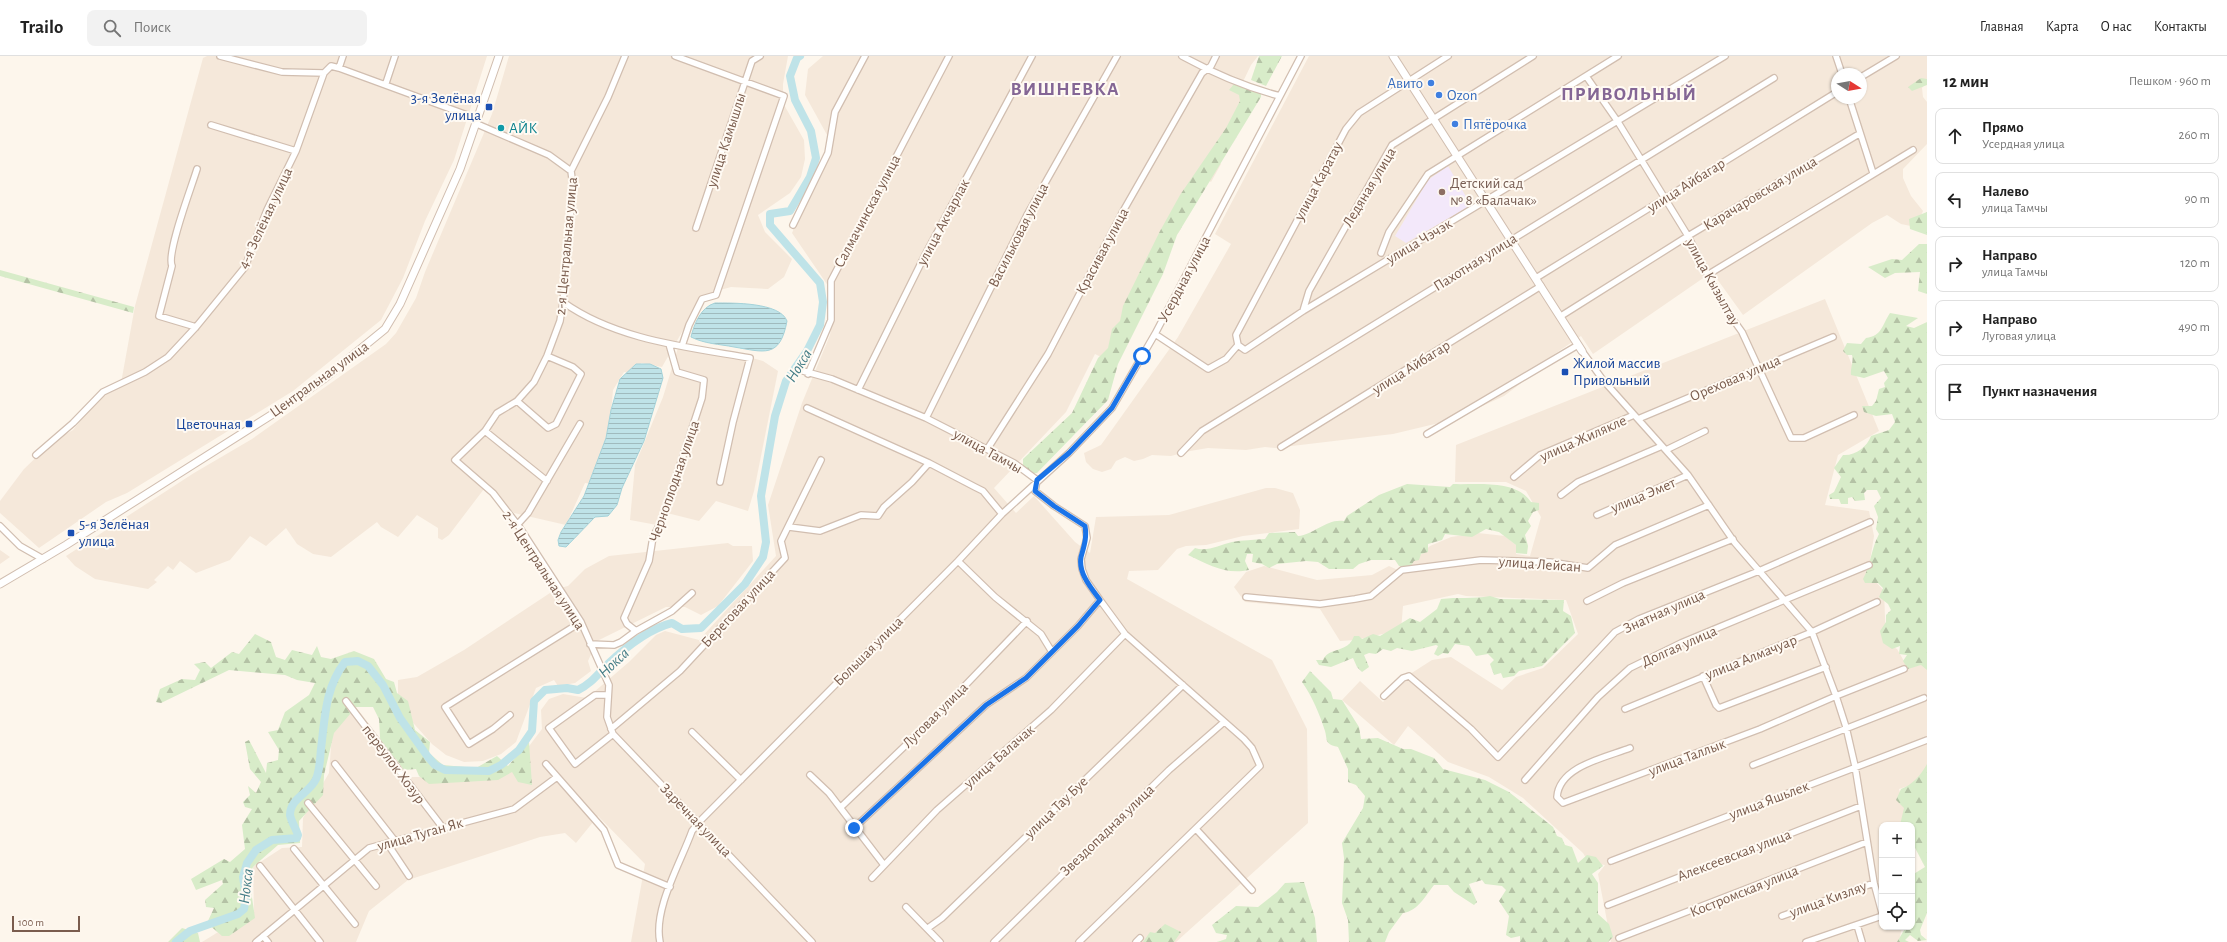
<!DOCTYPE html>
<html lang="ru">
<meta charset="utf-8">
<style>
:root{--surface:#fff;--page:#f2f2f2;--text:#222;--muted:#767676;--line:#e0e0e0}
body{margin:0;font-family:"Alegreya Sans",sans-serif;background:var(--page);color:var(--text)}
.controls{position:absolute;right:12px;bottom:12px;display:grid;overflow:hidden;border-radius:8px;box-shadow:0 1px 3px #0004}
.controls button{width:36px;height:36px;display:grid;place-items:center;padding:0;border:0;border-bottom:1px solid var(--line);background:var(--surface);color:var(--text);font:20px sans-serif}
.compass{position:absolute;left:1831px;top:12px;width:36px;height:36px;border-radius:50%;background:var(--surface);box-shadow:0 1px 3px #0004;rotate:101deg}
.scale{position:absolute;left:12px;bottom:10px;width:68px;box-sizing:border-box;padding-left:4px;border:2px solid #7a5c4d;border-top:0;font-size:11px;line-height:14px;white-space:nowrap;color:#7a5c4d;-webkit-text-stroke:3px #fffaf3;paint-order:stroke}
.stop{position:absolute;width:12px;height:12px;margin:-9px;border:3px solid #1a73e8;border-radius:50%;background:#fff}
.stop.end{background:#1a73e8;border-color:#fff;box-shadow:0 1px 4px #0008}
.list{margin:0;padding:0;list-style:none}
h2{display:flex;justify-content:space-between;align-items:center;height:52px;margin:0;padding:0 16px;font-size:17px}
h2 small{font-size:13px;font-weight:400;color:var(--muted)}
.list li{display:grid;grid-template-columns:26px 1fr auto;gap:12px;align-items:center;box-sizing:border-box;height:56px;margin:0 8px 8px;padding:0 8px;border:1px solid var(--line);border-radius:8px}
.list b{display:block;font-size:15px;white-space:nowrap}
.list p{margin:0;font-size:13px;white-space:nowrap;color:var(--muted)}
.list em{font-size:13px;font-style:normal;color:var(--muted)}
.icon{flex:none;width:22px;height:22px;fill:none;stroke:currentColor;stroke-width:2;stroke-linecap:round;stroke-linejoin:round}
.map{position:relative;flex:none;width:1927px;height:886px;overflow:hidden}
header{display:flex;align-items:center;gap:24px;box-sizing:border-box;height:56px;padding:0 20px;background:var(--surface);border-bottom:1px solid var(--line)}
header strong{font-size:19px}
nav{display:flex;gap:22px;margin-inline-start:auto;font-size:14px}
.search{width:280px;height:36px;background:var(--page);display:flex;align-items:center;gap:10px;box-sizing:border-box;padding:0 14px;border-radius:8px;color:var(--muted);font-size:15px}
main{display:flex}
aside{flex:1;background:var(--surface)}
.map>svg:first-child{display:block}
.residential{fill:#f5e8da;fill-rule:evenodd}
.education{fill:#f3e8fa}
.forest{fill:url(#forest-firs)}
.water{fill:url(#water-rules);stroke:#a5d3da}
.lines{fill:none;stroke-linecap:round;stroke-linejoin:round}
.river{stroke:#bfe3e8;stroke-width:8}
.minor-casing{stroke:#d1beb0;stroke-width:8}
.tertiary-casing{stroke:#d1beb0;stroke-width:9}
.minor{stroke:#fff;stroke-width:5.5}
.tertiary{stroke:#fff;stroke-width:7}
.route{stroke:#1a73e8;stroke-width:5}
.shop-dot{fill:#3f7fe0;stroke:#fffaf3;stroke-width:1.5}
.transit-dot{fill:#1a4fb4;stroke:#fffaf3;stroke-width:1.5}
.culture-dot{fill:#0f9aa8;stroke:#fffaf3;stroke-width:1.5}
.education-dot{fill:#8d6e63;stroke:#fffaf3;stroke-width:1.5}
.labels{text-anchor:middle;stroke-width:4;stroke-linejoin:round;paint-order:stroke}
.shop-label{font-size:15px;fill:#366cbe;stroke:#fffaf3;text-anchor:start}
.transit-label{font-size:15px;fill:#164399;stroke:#fffaf3;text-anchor:end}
.culture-label{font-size:15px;fill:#0d838f;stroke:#fffaf3;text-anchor:start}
.street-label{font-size:15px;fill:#7a5c4d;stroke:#fffaf3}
.education-label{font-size:15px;fill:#785e54;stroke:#fffaf3;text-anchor:start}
.water-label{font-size:16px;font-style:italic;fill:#437c86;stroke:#fffaf3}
.district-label{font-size:19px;font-weight:bold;letter-spacing:1px;fill:#846695;stroke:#fffaf3}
</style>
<header>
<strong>Trailo</strong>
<div class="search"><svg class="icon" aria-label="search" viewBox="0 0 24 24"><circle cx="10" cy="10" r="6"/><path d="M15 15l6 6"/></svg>Поиск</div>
<nav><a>Главная</a><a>Карта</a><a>О нас</a><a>Контакты</a></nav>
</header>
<main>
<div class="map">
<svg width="1927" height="886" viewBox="0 0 1927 886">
<defs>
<pattern id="forest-firs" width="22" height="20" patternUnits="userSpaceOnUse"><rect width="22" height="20" fill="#d8ecc9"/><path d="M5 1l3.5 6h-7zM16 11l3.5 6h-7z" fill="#b4c2a5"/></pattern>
<pattern id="water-rules" width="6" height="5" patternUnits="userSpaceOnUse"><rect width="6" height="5" fill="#bfe3e8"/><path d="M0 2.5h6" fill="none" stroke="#a0bbbe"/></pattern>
</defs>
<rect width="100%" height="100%" fill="#fdf6ec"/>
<path class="residential" d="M207,0H487L454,104L425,165L403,222L381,264L293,335L127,437L106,446L39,492L0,457V445L24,413L52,386L73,374L100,341L121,327L135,250L203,2Z
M509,0H788L783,28V47L804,84L805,103L801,121L790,137L758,159L765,176L792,203L784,221L768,233L731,231L713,236L698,248L662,311L641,307L639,318L624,316L613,334L611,357L612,379L592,428L585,427L566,469L514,457L487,429L449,479L442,484L438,482V472L417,459L398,481L381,471L377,466L331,501L313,498L297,488L286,472L266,490L250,480L230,504L196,517L180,505L173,514L168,510L154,524L157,526L148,533L95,523L75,510L66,500L194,417L252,383L386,288L396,277L416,242L425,216L492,58Z
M823,0H1258L1251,9L1239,34L1249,42L1213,101L1221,108L1211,126L1199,118L1103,302L1095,298L1066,356L994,432L1016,457L1034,440L1075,486L1090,497L1096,461L1169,459L1266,432H1275L1293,437L1300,454L1299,473L1243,480L1206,489L1186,490L1177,493L1158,514L1129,515L1127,523L1272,604L1307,673L1308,767L1176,886H631L645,808L598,760L576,787L565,777L540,781L408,824L369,855L356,886H202L254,854L253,811L282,792L302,791L303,762L329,717L333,665L352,646L410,721H496L514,710L542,673L541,654L549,643L563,638L587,642L629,606L656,579L665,575L699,584L776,500L768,449L802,347L830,279L835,240L792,177L832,88L805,39L808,13Z
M1309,0H1927V24L1922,32L1923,41L1927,46V88L1903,113V122L1911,140L1923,155L1919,164L1911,170L1901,168L1887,159L1872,167L1743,259L1712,216L1593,298L1581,280L1540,308L1520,328L1504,340L1478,352L1456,358L1439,367L1393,378L1275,392L1265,391L1246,394L1208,392L1190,395L1171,400L1152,399L1143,403L1134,405L1125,401L1116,405L1111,413L1102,416L1093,413L1086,406L1084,397L1101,389L1178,281L1231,188L1215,178ZM1837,18H1861V42H1837Z
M1825,243L1879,375L1838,399L1825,449L1869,455L1874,480L1868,517L1884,535L1886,587L1897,593L1908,612L1924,608L1927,612V726H1920L1899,733L1910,769H1882V871H1902L1899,886H1611L1598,818L1605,809L1589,807L1583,797L1523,742L1489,721L1448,706L1408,670L1394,689L1342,644L1360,625L1383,646L1407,620L1432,604L1451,601L1502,634L1516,621L1543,612L1578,578L1566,544L1466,540L1458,538L1403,550L1401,574L1355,584L1340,585L1320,553L1245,546L1234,531L1246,516L1264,510L1317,524L1372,519L1389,510L1402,516L1430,490L1451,481L1478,477L1505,480L1516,489V498L1530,500L1541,461L1526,435L1506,426H1455L1456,389Z
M678,292L745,300L763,305L778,315L754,435L748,455L716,445L699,465L667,457L657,469L630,464L635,409L663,341Z
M728,487L733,490H752L753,505L718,550L701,559L685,551H666L597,585L588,605L591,615L575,627L558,630L554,624L536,632L516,686L501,698L483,705L464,706L446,699L432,688L407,660L398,643V624L417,621L464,594L556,533L568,530L585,513L609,500Z
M0,494L10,501L0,508Z"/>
<path class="education" d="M1448,110L1471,149L1406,187L1395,180L1428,124Z"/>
<path class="forest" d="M1259,0H1282L1266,30L1251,24Z
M1921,22L1927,23V29L1912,35L1908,31Z
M1234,28L1261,34V41L1177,179L1163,218L1118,308L1108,344L1037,417L1029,418L1023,412V403L1072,357L1098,302L1108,292L1112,273L1120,265L1123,250L1160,175L1180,139L1226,72L1240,45L1239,39L1229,34Z
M1927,156V179L1910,173L1909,163Z
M1919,188H1927V238L1918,235L1920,216L1895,217L1885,222L1868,211L1892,203L1902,204Z
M0,214L134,251L133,257L0,220Z
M1890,257L1918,262L1906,270L1914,272L1927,266V614L1921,609L1908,613L1903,605L1907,599L1899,598L1900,590L1892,593L1883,587L1880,575L1886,566V559L1891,554L1888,548L1879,541L1883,532L1878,527H1865L1863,523C1871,508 1871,493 1879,478L1876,473L1878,461L1874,450L1881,442L1877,434H1867L1864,437L1865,444L1855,445L1852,441L1848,442V448H1841L1839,443H1830L1829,439L1834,436L1841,421L1834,412L1843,399C1855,400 1867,391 1871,380L1889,374L1895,366L1892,358L1876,360L1864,356L1862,350H1872L1876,345L1879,333L1885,331L1884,327L1888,322L1884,315L1864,322L1851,319C1850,313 1854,305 1852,299H1847L1843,295L1847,287L1861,288L1866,282C1882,280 1882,269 1890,257Z
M1407,428L1450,431L1453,428C1477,429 1516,423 1531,446L1539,447V454L1533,456L1528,465L1531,470L1525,479L1528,490L1527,498L1516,497V489L1499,476L1486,473L1472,481L1445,478L1442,484L1428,488V496L1421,498L1419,504L1414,505L1410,511L1399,510L1395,504H1371L1359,508L1353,513H1329L1318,506L1306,505L1277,508L1269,512L1262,508L1252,506L1253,498H1247L1245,505L1249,514C1226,519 1209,509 1188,499L1195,492C1207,496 1220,489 1232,486C1242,484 1254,484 1265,483L1269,477L1295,476L1298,480C1315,478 1327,462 1344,465L1347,460L1379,439Z
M1490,540L1500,543L1564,544L1563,555L1571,560L1575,577L1542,610L1519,615L1514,620L1503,622L1501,617L1494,619L1490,608L1494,604L1488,598L1476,600L1469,590L1455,588L1448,598L1443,597L1438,600L1434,598L1438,590L1436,589L1412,595L1397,592L1391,595L1383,593L1376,598L1369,597L1364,599L1369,611L1362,616L1357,611L1353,602L1331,611L1319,609L1316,604H1323C1328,593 1340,596 1349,588C1351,587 1353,582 1354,580H1359L1362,583L1373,578L1380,580L1410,562L1420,566L1437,553L1441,543C1458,541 1473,543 1490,540Z
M255,578L271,586L276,601L285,604L292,594L312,599L317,590L321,601L331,603L354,595L374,603L386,623L394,626L397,637L408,645L415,674L430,686L429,697L443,709L476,712L497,700L508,710L529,686L532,729L518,726L512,716L498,724L429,728L419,720L416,713L404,714L396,703L381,698L379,663L373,651H356L334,677L324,719L323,739L299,765L300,787L278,789L253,811L249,821L255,862L229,880H222L207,867L214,852L206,851L205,844L223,828L222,824L196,834L191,823L224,803L230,806L245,793L242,769L252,753L245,751L243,746L250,739L248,730L256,737L261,726L250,713L245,686L249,684L266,717L267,707L278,704L279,694L268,676L278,674L285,656L309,639L315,627L297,624L285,619L229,614L161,647L156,646L160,633L182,623L195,624L200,614L194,608L205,606L211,612L232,596L239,598Z
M1310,615L1331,636L1333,643L1342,644L1359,671L1361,683L1378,682L1403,693H1411L1434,702L1443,713L1485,724L1509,736L1553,771L1557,780L1562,782L1565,789L1572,791L1578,807L1587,799L1596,801L1603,810L1592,818L1598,827V858L1609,868L1613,881L1608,886H1520V880L1511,882L1506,879L1509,860L1499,845L1506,834L1502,830L1485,828L1482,824L1469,828L1477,846L1474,849L1454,836L1448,829H1434C1426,839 1418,855 1403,857L1389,876L1385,886H1349L1348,864L1342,847L1344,802L1342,787L1363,752L1365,740L1356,729L1348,726V713L1338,691C1334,690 1329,689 1327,685C1326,682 1326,678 1325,675C1320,659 1312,640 1302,626Z
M1927,708V857L1920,874L1921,879L1927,884L1918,885L1910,879L1905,884L1909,886H1897L1906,871H1912V819L1925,811L1912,786V769H1900L1904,752L1896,744L1901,733C1912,729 1921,719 1927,708Z
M1304,826L1315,862L1317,886H1217L1226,883L1227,879L1216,877L1212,869L1236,850L1258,851L1277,836L1285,827Z
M1165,868L1181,876L1174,886H1143L1150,876L1155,877Z
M182,872L198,877L200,886H168Z"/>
<path class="water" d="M715,247C732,247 780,246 787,265C780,303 764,296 734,291C719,288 705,288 691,281C694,268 701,251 715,247Z
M636,308H650L661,313L663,322L644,385L622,432L617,449L608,460L595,461L566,491L559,490L558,484L561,476L584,440L606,382L611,354L620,323Z"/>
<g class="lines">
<path class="river" d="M176,886L190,875L238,858L244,853L246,841L243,821L247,807L256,794L272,784L297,782L298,779C296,773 291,765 290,759C290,742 310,737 316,723C320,714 320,702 321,693C325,661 325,632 345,606L358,605L368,610L383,629L400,662L428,701L435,709L445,714L489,715L501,709L519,694L532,675L534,645L545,634L567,632L578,634C591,628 598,618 608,608C626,591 648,573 672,567L682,573L701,572L745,528L763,501L766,486L761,440L775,360L786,325L807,295L820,269L823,246L820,227L770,169V158L790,155L810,121L816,102L811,75L795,44L790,20L797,2L800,0"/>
<g class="minor-casing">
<path id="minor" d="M625,0L608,41L571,115L573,130L563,246L560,265L547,300L534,326L517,345L497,357L485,375L455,404L493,437L520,472L581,566L609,629L607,661L613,678L812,886
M675,0L784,40L716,239L702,243L689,269L682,290
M1182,0C1213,17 1245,31 1280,40
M1836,0L1842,18
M339,12L343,0
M324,17L331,10L339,12L478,63
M1586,20L1618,66L1688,180L1724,251L1742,276L1791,382H1804L1854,359
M1861,21L1896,0
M386,27L395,0
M1849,42L1873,117
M477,68L549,99L571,115
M211,69L296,95
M793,169L828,97L835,56L865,0
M696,172L752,5L760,0
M1381,197L1389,176L1428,118L1618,0
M1709,218L1913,94
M1536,222L1837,36
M563,246C616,284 687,291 750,302L733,366L720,426
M1303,255L1309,235L1392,89L1533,0
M1561,260L1688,180L1859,78
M196,271L159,260L172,210C166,197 192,130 197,113
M1155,278L1208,313L1226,303L1238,289
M1238,289L1245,294L1303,255L1725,0
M1238,289L1236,279L1346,73L1359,57L1448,0
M1582,295L1603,324L1688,419L1735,487L1812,576L1836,640L1846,671L1855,710L1874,827L1882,857
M803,315L832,323L926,362L1014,407L1037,424L1035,435L1054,450L1085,470L1087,482L1081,503L1082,513L1086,524L1100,544L1125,578L1244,683L1252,692L1260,710L1079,886
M808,318L831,264V225L949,0
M858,334L925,199L1032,0
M517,345L548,372L556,368L581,318L573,311L547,300
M807,352L929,407L975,431L983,435L1002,458
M926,362L1027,159L1117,0
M1638,363L1833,281
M485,375L547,425
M1427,378L1578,289
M1281,391L1541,230
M988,392L1048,298L1122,157L1202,17L1211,10L1216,0
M1666,394L1705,375
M1181,397L1202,375L1774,22
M36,399L73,367L103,336L145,316L168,301L196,271L245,211L267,154L296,95L324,17L282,16L220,0
M1514,421L1540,399L1634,359
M1561,439L1578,426L1662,390
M1597,459L1688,419
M517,469L528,457L580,368
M0,470L20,490L43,503
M789,471L820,475L861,459L878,460L884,451L912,426L929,407
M958,505L995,541L1041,578L1052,596
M1246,541L1320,548L1355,543L1371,540L1402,514L1481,504L1550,506L1588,512L1615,489L1709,449
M1587,545L1623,527L1733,483
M636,575L627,568L624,562L649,505L653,481L662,464L702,342L704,324L677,316L669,288
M590,588L614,589L621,586L636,575L672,555L692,537
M1703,620L1716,649L1719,652L1826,611
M608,639H595L549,672L575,708L613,678
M1384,640L1403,622L1409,620L1471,673L1498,701L1615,576L1639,563L1759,515L1870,466
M346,645L443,772
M1625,653L1812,576L1877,546
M510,659L493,673L469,688L445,651L581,566
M611,673L680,615L785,502L781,485L821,404
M692,676L741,724
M1630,692C1607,701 1559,710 1557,741L1563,747L1760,673L1836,640L1904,613
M335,708L395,785
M546,708L604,774L618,809L670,831
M1753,709L1924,642
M810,719L829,737L884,809
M1525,724L1598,641L1630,612L1681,587L1869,509
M308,747L376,830
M841,751L931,665L1027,565
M854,772L986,649L1026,622L1078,570L1100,544
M1196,773L1252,834
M387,787L409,820
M294,793L355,868
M1611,805L1927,684
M260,810L320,886
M872,822L937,754L1051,654L1125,578
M1608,849L1861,750
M906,851L940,886
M1782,860L1874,827
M1857,869L1862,886
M928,872L942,862L1183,629
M263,880L268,886
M1619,882L1867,786
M256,886L369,792L514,753L557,721
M660,886C653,853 681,806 692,775L699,766L958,505L1002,458L1069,397L1112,352L1155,278L1301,0
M994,886L1169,714L1224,666
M1136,886L1140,882
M1806,886L1882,860"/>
</g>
<g class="tertiary-casing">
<path id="tertiary" d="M1393,0L1582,295
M0,528L66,489L276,356L325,322L385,273L400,248L460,113L499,0"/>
</g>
<use href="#minor" class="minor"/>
<use href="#tertiary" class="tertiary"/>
</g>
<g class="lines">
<path class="route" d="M854,772L986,649L1026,622L1078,570L1100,544C1091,532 1078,517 1081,501C1084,490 1087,482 1085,470L1054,450L1035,435L1037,424L1069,397L1112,352L1142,300"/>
</g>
<g class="shop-dot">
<circle cx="1431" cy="27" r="4"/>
<circle cx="1439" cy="39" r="4"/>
<circle cx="1455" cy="68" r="4"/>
</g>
<g class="transit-dot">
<rect x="485" y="47" width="8" height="8" rx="2"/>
<rect x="1561" y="312" width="8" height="8" rx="2"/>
<rect x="245" y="364" width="8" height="8" rx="2"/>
<rect x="67" y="473" width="8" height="8" rx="2"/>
</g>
<circle class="culture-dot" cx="501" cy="72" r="4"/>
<circle class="education-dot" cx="1442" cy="136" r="4"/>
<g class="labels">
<g class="shop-label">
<text x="1423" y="32" text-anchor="end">Авито</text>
<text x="1447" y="44">Ozon</text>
<text x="1463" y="73">Пятёрочка</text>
</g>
<g class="transit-label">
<text x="481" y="47">3-я Зелёная<tspan x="481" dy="17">улица</tspan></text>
<text x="1573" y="312" text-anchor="start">Жилой массив<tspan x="1573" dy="17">Привольный</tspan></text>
<text x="241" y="373">Цветочная</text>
<text x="79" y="473" text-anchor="start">5-я Зелёная<tspan x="79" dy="17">улица</tspan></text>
</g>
<g class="culture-label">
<text x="509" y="77">АЙК</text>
</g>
<g class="street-label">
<text transform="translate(726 84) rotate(-72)" y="5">улица Камышлы</text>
<text transform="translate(1318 125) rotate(-62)" y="5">улица Каратау</text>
<text transform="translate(1686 129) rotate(-32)" y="5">улица Айбагар</text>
<text transform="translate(1369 131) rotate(-59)" y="5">Ледяная улица</text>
<text transform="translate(1760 137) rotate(-31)" y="5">Карачаровская улица</text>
<text transform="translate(867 155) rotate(-62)" y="5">Салмачинская улица</text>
<text transform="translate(265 162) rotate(-65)" y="5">4-я Зелёная улица</text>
<text transform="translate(943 166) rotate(-62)" y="5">улица Акчарлак</text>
<text transform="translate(1018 179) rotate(-63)" y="5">Васильковая улица</text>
<text transform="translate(1419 185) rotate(-31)" y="5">улица Чэчэк</text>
<text transform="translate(566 190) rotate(-85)" y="5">2-я Центральная улица</text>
<text transform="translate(1102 195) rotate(-62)" y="5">Красивая улица</text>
<text transform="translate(1475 206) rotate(-32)" y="5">Пахотная улица</text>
<text transform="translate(1184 223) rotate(-62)" y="5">Усердная улица</text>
<text transform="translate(1713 226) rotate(61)" y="5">улица Кызылтау</text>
<text transform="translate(1411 311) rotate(-32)" y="5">улица Айбагар</text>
<text transform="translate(1735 322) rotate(-23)" y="5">Ореховая улица</text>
<text transform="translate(319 323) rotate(-36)" y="5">Центральная улица</text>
<text transform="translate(1583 382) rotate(-24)" y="5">улица Жилякле</text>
<text transform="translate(988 395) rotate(29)" y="5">улица Тамчы</text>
<text transform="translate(674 425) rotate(-71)" y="5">Черноплодная улица</text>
<text transform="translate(1643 439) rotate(-23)" y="5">улица Эмет</text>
<text transform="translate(1540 508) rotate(4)" y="5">улица Лейсан</text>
<text transform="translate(544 514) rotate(57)" y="5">2-я Центральная улица</text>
<text transform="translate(738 552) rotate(-47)" y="5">Береговая улица</text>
<text transform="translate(1664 555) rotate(-24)" y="5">Знатная улица</text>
<text transform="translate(1679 590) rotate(-24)" y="5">Долгая улица</text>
<text transform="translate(868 595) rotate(-45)" y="5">Большая улица</text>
<text transform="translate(1751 601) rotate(-22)" y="5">улица Алмачуар</text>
<text transform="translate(935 659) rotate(-45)" y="5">Луговая улица</text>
<text transform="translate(999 700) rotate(-41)" y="5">улица Балачак</text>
<text transform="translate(1687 701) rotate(-21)" y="5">улица Таллык</text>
<text transform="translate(394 708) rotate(53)" y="5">переулок Хозур</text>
<text transform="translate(1769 744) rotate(-21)" y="5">улица Яшьлек</text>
<text transform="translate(1056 751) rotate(-44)" y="5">улица Тау Буе</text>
<text transform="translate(696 764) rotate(46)" y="5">Заречная улица</text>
<text transform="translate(1107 774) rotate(-44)" y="5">Звездопадная улица</text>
<text transform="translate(420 778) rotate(-16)" y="5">улица Туган Як</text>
<text transform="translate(1734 799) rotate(-21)" y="5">Алексеевская улица</text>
<text transform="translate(1744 835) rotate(-22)" y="5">Костромская улица</text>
<text transform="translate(1828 843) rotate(-20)" y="5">улица Кизляу</text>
</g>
<g class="education-label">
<text x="1450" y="132">Детский сад<tspan x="1450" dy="17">№ 8 «Балачак»</tspan></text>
</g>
<g class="water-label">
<text transform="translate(798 309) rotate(-58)" y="6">Нокса</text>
<text transform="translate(613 606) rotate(-43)" y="6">Нокса</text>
<text transform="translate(245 830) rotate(-83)" y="6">Нокса</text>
</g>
<g class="district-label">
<text x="1065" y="39">ВИШНЕВКА</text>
<text x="1629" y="44">ПРИВОЛЬНЫЙ</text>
</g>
</g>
</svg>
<div class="controls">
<button>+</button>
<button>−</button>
<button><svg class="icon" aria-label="locate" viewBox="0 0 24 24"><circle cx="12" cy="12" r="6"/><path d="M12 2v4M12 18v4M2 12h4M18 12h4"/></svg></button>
</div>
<svg class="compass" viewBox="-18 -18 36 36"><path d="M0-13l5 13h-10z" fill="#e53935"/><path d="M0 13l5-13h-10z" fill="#767676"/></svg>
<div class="scale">100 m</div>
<div class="stop" style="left:1142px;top:300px"></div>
<div class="stop end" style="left:854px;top:772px"></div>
</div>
<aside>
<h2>12 мин<small>Пешком · 960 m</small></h2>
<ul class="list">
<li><svg class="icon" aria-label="ahead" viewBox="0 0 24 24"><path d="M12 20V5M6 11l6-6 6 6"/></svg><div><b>Прямо</b><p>Усердная улица</p></div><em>260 m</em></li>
<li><svg class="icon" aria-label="left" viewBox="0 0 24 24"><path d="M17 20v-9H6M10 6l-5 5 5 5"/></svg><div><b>Налево</b><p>улица Тамчы</p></div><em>90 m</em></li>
<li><svg class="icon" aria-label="right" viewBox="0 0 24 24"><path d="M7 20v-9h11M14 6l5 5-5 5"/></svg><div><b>Направо</b><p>улица Тамчы</p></div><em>120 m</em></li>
<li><svg class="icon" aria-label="right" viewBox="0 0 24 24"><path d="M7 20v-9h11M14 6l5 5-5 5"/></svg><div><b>Направо</b><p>Луговая улица</p></div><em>490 m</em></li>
<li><svg class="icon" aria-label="arrive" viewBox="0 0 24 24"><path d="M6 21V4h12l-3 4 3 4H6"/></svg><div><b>Пункт назначения</b></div></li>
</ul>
</aside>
</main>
